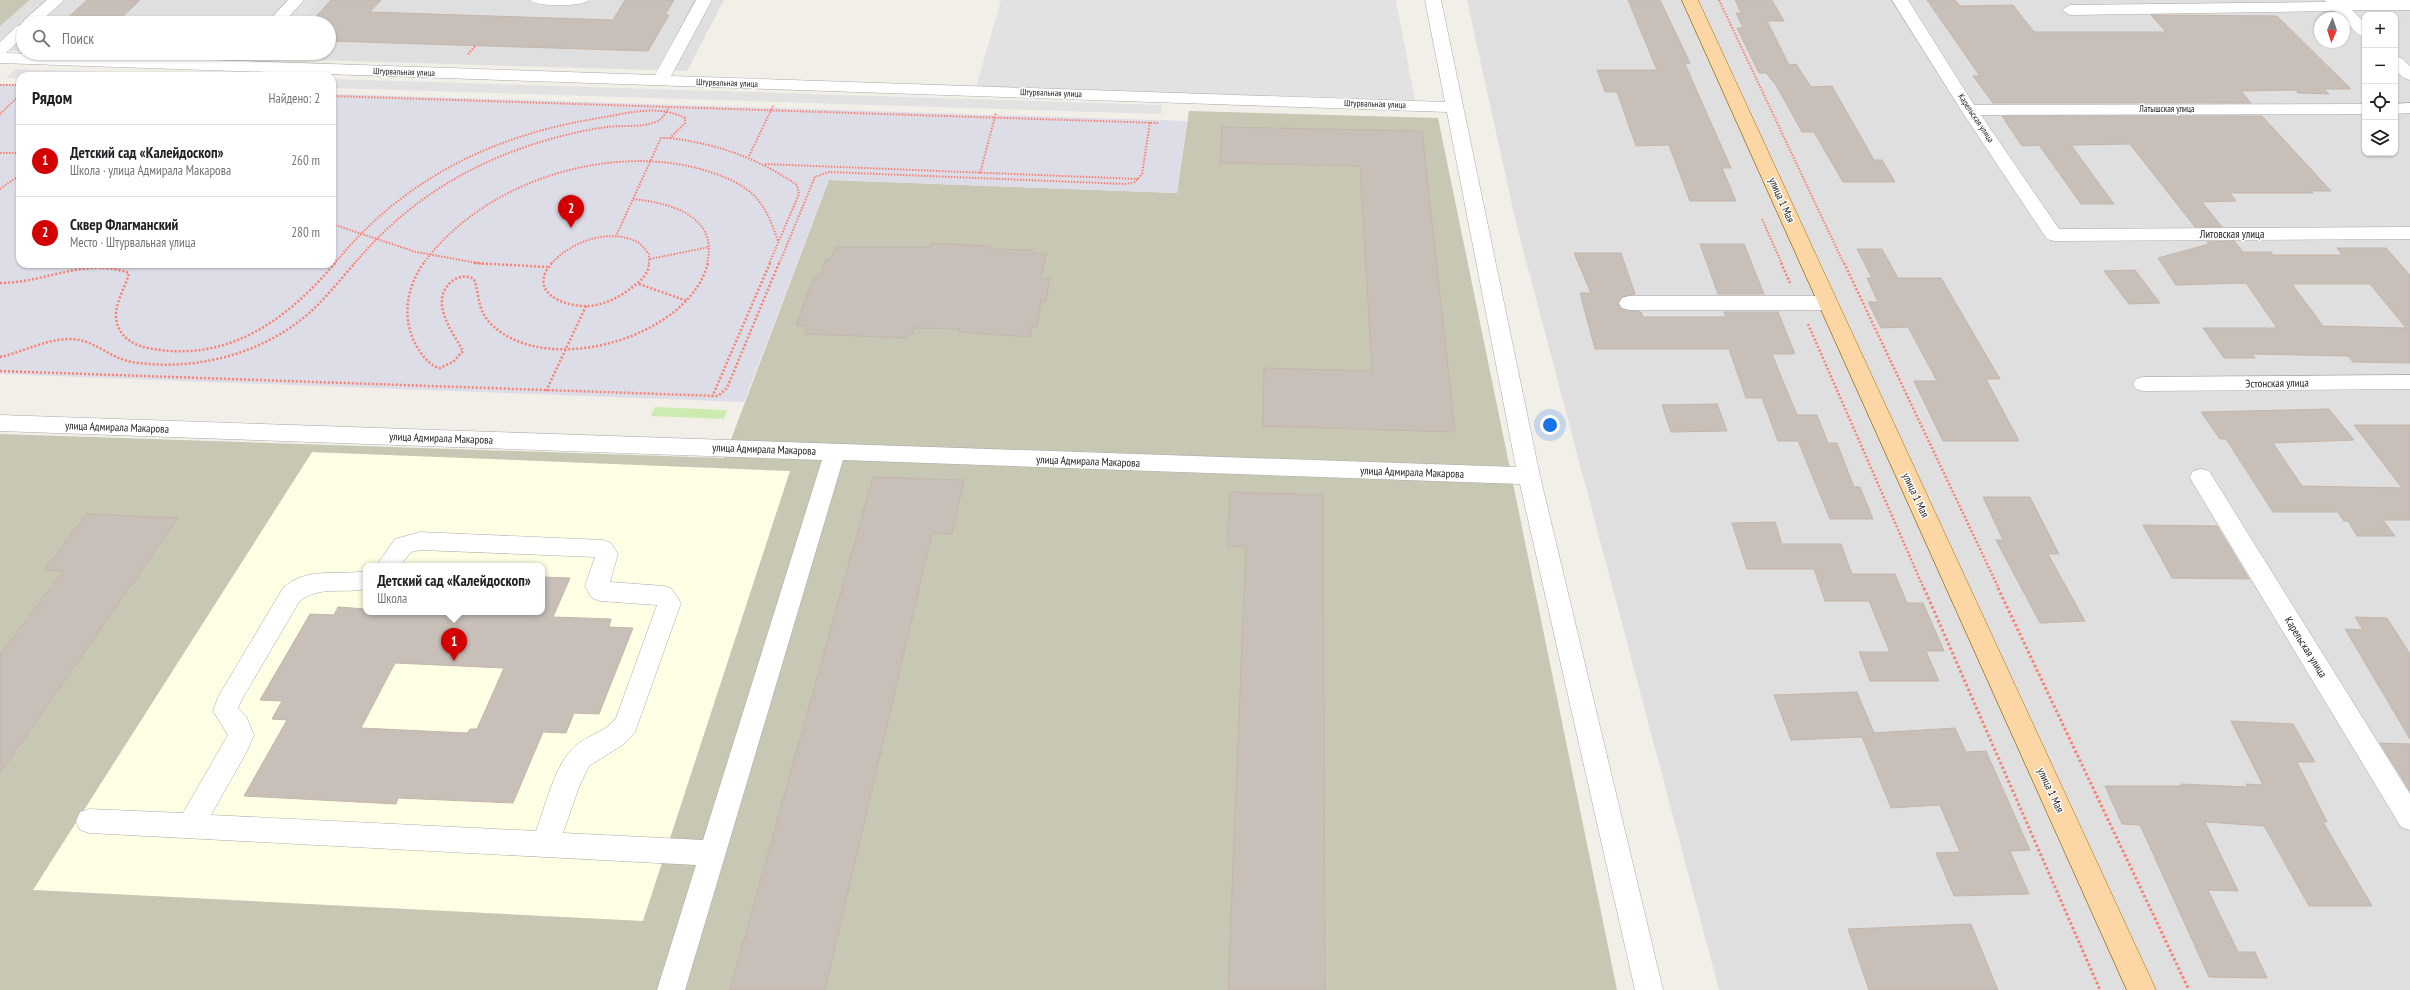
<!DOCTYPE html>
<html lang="ru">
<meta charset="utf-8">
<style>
:root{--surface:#fff;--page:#f2f2f2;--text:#202124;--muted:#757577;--line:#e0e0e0;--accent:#d40000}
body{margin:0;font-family:"PT Sans Narrow",sans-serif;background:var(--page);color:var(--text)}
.controls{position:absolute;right:12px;top:12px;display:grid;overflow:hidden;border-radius:8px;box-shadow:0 1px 3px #0004}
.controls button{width:36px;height:36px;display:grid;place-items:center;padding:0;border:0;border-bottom:1px solid var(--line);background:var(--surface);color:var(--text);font:20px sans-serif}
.compass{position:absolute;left:2314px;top:12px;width:36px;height:36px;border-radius:50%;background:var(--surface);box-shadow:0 1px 3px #0004;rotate:183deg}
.you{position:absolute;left:1550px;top:425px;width:14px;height:14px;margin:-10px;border:3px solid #fff;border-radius:50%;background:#1a73e8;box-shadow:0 0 0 6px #1a73e833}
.badge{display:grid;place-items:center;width:26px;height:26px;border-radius:50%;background:var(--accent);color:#fff;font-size:13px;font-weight:700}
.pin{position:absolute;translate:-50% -33px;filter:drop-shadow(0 1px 2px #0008)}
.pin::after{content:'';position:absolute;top:21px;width:14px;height:12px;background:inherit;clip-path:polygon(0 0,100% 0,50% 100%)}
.popup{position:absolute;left:363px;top:563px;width:182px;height:52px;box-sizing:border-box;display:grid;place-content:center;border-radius:8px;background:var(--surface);filter:drop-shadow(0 1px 3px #0005);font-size:13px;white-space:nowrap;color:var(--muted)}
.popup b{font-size:15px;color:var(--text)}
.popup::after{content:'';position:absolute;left:50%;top:100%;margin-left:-8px;border:8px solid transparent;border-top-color:var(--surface)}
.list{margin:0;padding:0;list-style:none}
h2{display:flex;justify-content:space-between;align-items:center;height:52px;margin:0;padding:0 16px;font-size:17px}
h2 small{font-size:13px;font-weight:400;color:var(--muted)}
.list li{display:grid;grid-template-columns:26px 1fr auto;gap:12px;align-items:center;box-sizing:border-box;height:72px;padding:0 16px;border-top:1px solid var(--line)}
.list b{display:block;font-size:15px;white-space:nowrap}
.list p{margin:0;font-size:13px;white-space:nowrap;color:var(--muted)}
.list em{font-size:13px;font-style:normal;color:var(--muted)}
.icon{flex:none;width:22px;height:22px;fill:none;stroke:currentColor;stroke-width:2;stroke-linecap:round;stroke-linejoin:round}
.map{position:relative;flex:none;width:2410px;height:990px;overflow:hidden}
.search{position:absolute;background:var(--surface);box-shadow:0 1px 3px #0004;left:16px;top:16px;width:320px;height:44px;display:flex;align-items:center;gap:10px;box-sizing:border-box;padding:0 14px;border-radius:22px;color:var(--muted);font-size:15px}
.panel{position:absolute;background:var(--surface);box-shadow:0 1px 3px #0004;left:16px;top:72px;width:320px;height:196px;border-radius:12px}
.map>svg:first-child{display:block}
.residential{fill:#e0dfdf;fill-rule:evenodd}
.education{fill:#ffffe5;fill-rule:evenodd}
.construction{fill:#c7c7b4;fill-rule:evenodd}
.grass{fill:#cdebb0}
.parking{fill:#e2e2e2}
.plaza{fill:#dddde8}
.building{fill:#c7bfb8;stroke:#c4b6ab;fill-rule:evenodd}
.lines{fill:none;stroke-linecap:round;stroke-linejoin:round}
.minor-casing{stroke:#a9a9a9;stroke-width:1}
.major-casing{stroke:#a06b00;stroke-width:1}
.path-far2{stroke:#fa8072;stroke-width:2;stroke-dasharray:1.5 1.5;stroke-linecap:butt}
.path-far1{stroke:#fa8072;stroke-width:2.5;stroke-dasharray:2 2;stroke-linecap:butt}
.path{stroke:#fa8072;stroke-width:3;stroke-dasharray:2.5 2.5;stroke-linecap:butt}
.minor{fill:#fff;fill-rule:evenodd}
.major{fill:#fcd6a4;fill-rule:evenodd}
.labels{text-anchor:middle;stroke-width:3;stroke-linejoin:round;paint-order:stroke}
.far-street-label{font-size:9px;fill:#222;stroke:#fff}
.street-label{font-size:11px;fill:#222;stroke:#fff}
</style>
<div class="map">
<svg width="2410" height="990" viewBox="0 0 2410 990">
<rect width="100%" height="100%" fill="#f2efe9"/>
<path class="residential" d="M30,0H724L687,71L75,53H329V23H23V51H0V26Z
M1467,0H2410V990H1719L1516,223ZM2365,15H2395V153H2365ZM2320,18H2344V42H2320Z"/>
<path class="education" d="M312,452L791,471L643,921L33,890ZM366,566H542V612H366Z"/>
<path class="construction" d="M0,0H30L0,26Z
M1189,111L1438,118L1617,990H0V434L724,458L829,180L1177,193ZM312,452L790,471L643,921L33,890Z"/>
<path class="grass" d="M655,407L727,410L724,419L651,416Z"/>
<path class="parking" d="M306,0H319L299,23H285Z
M1001,0H1396L1415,100L976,87Z
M16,69L238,76H20V78H6Z
M332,79L1162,105L1161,114L332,88Z"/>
<path class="plaza" d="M0,84H20V264H332V94L1187,121L1177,193L829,180L744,402L0,374Z"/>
<path class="building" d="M87,0H140L116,23H62Z
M331,0H381L370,12L613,20L625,0H674L665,15H669L648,51L329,41V23H310Z
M1628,0H1660L1690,63L1685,64L1731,168H1722L1736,201H1690L1669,145L1636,146L1617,92H1605L1597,70H1657Z
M1735,0H1772L1784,21H1767L1789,65L1796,64L1811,87L1832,86L1874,160H1882L1895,182H1843L1814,132H1802L1776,85L1766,73H1759L1737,28H1743L1736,13H1741Z
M1927,0H1955L1960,6L2013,5L2034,32H2166L2151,15L2277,16L2351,89H2324L2329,94L2298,93L2295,90L2241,91L2251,103H1993L1973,76H1980Z
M2002,116H2262L2331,191H2311L2313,193H2230L2236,201L2202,202L2222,227H2195L2130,144L2071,145L2114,204H2081L2039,145L2022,146Z
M1222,127L1422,131L1455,432L1263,426L1264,368L1372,371L1360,166L1220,163Z
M2234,241L2243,252H2271L2273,255H2342L2337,248H2386L2410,275V363L2353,362L2348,356L2252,354L2255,358H2224L2203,328H2277L2246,283L2176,285L2158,258L2209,244L2207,242ZM2292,284H2370L2406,328L2323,326Z
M931,243L990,246V249L1033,250V253L1046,254L1041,279H1050L1046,301H1041L1037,327L1032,326L1030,337L959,332L960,329L914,328L912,335H907L906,338L805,334L807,326L796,325L813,279L816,276H820L826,259H831L835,247H930Z
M1700,244H1744L1764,294H1718Z
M1857,249H1882L1898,278H1941L2000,379H1986L2019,441H1943L1914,381H1937L1908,327L1881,328L1868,302H1878L1867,278H1872Z
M1574,253H1621L1635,294L1622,297L1618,304L1622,309L1641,312L1643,317H1726L1724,312H1778L1795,354H1772L1797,415H1817L1828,443H1837L1854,487H1860L1873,519H1830L1798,441H1778L1762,398H1746L1729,349H1595L1580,293H1591Z
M2135,270L2160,303L2129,304L2104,271Z
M1717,404L1727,431L1671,432L1662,405Z
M2329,409L2354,440L2273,443L2302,486L2402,488L2354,425H2410V520H2383L2395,536H2357L2348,521H2344L2338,512H2273L2226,439H2220L2201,412Z
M873,477L964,480L952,534L932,533L825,990H730Z
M1230,492L1323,495L1325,990H1228L1246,546H1227Z
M1983,497H2030L2059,554H2048L2085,621L2040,623L1996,540H2003Z
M86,514L178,518L0,773V655L63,571L44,570Z
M1775,522L1782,544H1841L1852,574H1895L1907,603H1923L1944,651H1926L1939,681H1870L1859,652H1890L1869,601H1825L1814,569H1747L1732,523Z
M2143,525L2217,526L2249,579L2172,578Z
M542,577L570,578L553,617L611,619L609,627L633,628L599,714L574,713L566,733L543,732L513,803L398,798L396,804L244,796L287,720L272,719L282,701L260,700L310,614L334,615L338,607L366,609V612H542ZM395,663L504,668L477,729H470L467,733L361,728Z
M2355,617L2387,618L2410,654V739L2345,629L2363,630Z
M1857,692L1874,733L1955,728L1966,752L1986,751L2030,850L2010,851L2029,894L1954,896L1936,853L1960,852L1940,805L1891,808L1862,737L1791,740L1774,695Z
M2231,721L2293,724L2315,762H2297L2327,822H2323L2372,906H2309L2264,826L2205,822L2238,891L2208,890L2238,952H2255L2267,978L2209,977L2140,825L2122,824L2105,786H2182L2181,784L2248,787L2246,784L2263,785Z
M2380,743L2410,744V791L2388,756Z
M1971,924L1998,990H1869L1848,929Z"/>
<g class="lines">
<g class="minor-casing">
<path id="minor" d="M47,0H64L39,23L23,24L24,20Z
M288,0H304L283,23H267Z
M530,0H589C584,7 535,7 530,0Z
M696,0H712L671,76L1445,102L1425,0H1441L1540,476L1663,990H1635L1520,484L843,460L685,990H657L696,865L89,833L80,830L76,821L80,812L89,809L183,813L228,735L213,711L218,697L283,588C307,566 337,576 366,571V589C343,594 318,585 299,602L241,701L238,708L246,716L254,735L246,753L211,815L536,831C545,807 554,769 571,750C583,736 604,734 616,718L657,605L600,601L592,598L585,586L595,557L420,550L411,552L400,566H376L395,539L420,532L603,540L611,543L618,554L610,582L664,586L672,589L681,603L635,732L624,744L589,766L579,787L563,833L703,840L822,460L0,431V415L1516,467L1447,112L0,63V42L17,26L23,24V37L6,53L655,75Z
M1892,0H1908L1974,105L2365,104V114L1981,115L2059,229L2410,227V239L2054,241L2047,239L1961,110Z
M2324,0H2410V10H2352L2365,23V37L2359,35L2334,11L2070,15L2062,10L2070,5L2326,2Z
M2395,56L2401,58L2410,66V80L2404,78L2395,70Z
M2410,103V113L2395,114V104Z
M1629,296H1828L1835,298L1838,303L1835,308L1828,310H1629L1622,308L1619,303L1622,298Z
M2410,375V389L2143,391L2136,389L2133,384L2136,379L2143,377Z
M2201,469L2209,471L2410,794V830L2401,827L2193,483L2190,477L2193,471Z"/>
</g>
<g class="major-casing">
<path id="major" d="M1682,0H1698L2156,990H2127Z"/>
</g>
<path class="path-far2" d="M1719,0L1844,264
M468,54L475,46
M0,85H20
M332,96L1159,123
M0,114L20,95
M670,138C717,144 758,158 797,185L799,194L769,264
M0,153H20
M749,156L773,106
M765,164L1139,179
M980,173L996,113
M0,189L20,175
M633,199C670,203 719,215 707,264
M1762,219L1782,264
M332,224L416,252L483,264
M650,259L709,247
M334,264C405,177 495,134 605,117C632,112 660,105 685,118V123L670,138H661L616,236
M354,264C409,198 479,157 562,136C577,132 592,129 607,127C622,125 644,128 658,121C663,118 666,112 669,107
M423,264C482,182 608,142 704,170C723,176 745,184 758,200C768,212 773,227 778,241
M551,264C571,241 611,227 639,243C643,246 646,251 649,254V264
M779,264L815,177L829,172L1126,184L1135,182L1142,174L1150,122"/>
<path class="path-far1" d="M424,263C405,288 401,323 419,350C424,358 431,366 440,368L453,362L463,351C452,331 429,302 451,282C458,276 466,275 474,279C480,296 477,310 491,324C546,379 689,338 708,263
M474,263L547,267
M552,263C527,291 562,307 588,306C605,305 622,296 635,285C642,280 649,272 649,263
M1781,263L1790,283
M1844,263L1999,589
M0,283C46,283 84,257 129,273C126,286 115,303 116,317C117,335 132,345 148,348C227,364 287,320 335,263
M639,284L687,301
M1808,324L1924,589
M0,357C23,352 46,339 70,339C94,339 109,358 132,362C189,371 252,357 298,322C320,306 337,283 355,263
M0,371L718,396L727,388L779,263
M546,391L586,306
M712,397L770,263"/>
<path class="path" d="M1924,588L2100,990
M1998,588L2189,990"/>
<use href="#minor" class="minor"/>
<use href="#major" class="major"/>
</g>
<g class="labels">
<g class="far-street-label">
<text transform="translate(404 72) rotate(2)" y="3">Штурвальная улица</text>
<text transform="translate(727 83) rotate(2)" y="3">Штурвальная улица</text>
<text transform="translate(1051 93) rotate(2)" y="3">Штурвальная улица</text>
<text transform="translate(1375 104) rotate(2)" y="3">Штурвальная улица</text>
<text x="2167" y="112">Латышская улица</text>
<text transform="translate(1976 118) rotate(56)" y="3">Карельская улица</text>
</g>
<g class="street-label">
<text transform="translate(1782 200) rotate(66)" y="4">улица 1 Мая</text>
<text x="2232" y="238">Литовская улица</text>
<text transform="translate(2277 383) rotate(-1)" y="4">Эстонская улица</text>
<text transform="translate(117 427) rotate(2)" y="4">улица Адмирала Макарова</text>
<text transform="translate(441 438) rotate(2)" y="4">улица Адмирала Макарова</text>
<text transform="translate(764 449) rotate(2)" y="4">улица Адмирала Макарова</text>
<text transform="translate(1088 461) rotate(2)" y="4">улица Адмирала Макарова</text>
<text transform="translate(1412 472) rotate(2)" y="4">улица Адмирала Макарова</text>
<text transform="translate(1916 495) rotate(65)" y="4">улица 1 Мая</text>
<text transform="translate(2306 647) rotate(58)" y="4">Карельская улица</text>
<text transform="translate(2051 790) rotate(65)" y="4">улица 1 Мая</text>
</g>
</g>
</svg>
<div class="controls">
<button>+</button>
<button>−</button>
<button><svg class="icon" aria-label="locate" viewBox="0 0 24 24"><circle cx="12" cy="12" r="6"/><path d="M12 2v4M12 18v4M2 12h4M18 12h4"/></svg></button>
<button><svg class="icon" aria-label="layers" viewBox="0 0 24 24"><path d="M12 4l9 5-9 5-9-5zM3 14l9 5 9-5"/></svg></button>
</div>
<svg class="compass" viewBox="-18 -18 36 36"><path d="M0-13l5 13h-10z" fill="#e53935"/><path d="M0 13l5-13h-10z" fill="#757577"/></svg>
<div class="you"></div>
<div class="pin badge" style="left:454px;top:661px">1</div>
<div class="popup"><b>Детский сад «Калейдоскоп»</b>Школа</div>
<div class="pin badge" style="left:571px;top:228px">2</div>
<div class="search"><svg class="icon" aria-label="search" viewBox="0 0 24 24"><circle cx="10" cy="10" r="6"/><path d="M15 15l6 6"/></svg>Поиск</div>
<section class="panel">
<h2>Рядом<small>Найдено: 2</small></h2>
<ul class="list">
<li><span class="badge">1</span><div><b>Детский сад «Калейдоскоп»</b><p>Школа · улица Адмирала Макарова</p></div><em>260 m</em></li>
<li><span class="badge">2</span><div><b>Сквер Флагманский</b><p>Место · Штурвальная улица</p></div><em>280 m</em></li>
</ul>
</section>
</div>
